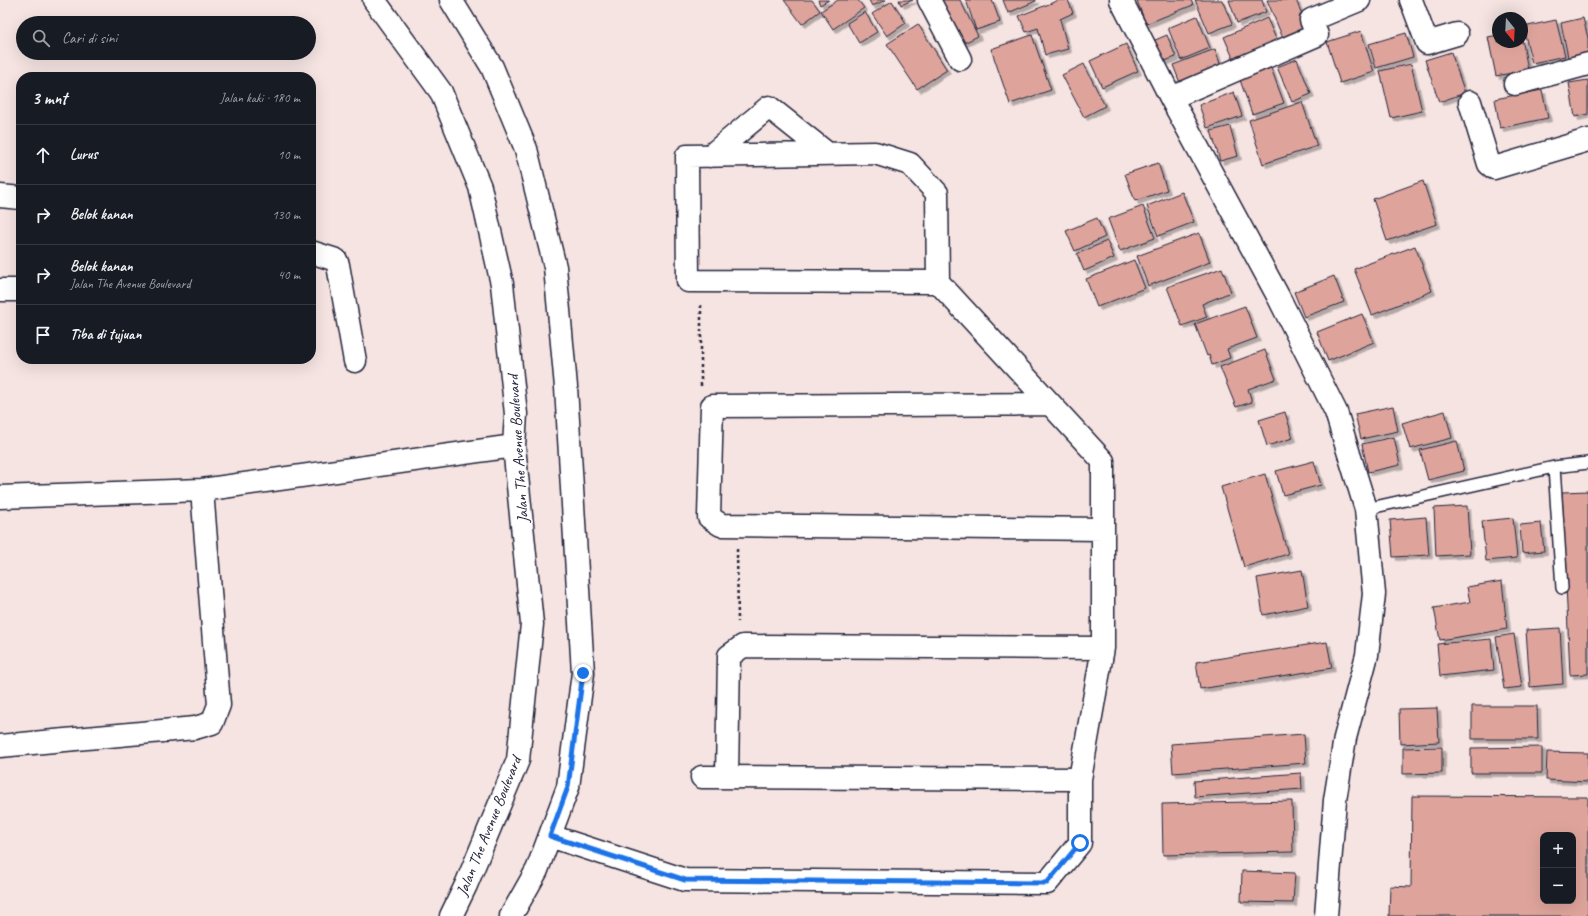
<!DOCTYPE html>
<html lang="id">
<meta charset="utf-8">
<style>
:root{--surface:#171b24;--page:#20242c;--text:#f1f3f6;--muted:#9ea1a6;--line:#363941}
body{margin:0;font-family:Caveat,sans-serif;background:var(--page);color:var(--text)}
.controls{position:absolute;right:12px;bottom:12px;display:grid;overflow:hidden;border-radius:8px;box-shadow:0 4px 16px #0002}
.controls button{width:36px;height:36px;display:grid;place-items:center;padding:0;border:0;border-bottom:1px solid var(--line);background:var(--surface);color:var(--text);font:20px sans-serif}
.compass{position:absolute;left:1492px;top:12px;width:36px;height:36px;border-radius:50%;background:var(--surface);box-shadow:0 4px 16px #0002;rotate:162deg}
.stop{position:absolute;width:12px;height:12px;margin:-9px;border:3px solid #1a73e8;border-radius:50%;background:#fff}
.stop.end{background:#1a73e8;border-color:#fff;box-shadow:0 1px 4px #0008}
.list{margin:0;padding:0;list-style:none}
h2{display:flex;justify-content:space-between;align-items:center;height:52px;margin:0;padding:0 16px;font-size:17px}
h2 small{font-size:13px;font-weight:400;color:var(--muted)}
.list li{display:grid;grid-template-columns:26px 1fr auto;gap:12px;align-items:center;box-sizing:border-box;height:60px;padding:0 16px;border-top:1px solid var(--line)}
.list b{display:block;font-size:15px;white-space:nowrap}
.list p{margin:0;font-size:13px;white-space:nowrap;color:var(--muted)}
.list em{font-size:13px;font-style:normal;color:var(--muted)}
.icon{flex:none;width:22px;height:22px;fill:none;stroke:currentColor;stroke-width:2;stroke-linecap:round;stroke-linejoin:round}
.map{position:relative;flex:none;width:1588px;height:916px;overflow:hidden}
.search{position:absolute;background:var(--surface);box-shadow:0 4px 16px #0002;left:16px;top:16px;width:300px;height:44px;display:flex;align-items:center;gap:10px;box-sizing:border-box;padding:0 14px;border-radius:22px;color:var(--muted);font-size:15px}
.panel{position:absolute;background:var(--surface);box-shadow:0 4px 16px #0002;left:16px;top:72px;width:300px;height:292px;border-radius:16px}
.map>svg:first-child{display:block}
.building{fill:#dea49b;stroke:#22223b;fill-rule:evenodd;filter:url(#shadow)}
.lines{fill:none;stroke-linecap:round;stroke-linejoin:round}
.lane-casing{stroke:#22223b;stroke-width:14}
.street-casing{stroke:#22223b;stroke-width:25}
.path{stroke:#22223b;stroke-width:2.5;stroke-dasharray:3 3;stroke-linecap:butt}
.lane{stroke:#fff;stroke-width:11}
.street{stroke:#fff;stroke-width:22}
.route{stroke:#1a73e8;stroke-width:5}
.labels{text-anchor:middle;stroke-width:3;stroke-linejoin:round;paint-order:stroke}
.street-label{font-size:16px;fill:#22223b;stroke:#fff}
</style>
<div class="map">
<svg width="1588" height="916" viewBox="0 0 1588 916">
<defs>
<filter id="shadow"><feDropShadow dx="3.5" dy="3.5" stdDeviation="0" flood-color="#0004"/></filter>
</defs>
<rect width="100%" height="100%" fill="#f5e4e1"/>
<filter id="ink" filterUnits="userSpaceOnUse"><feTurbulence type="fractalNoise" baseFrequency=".025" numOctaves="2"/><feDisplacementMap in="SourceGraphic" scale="8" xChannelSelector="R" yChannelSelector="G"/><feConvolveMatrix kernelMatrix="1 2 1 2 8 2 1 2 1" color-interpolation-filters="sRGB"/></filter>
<g filter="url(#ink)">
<path class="building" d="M784,0H812L820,11L802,24Z
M818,0H829L820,5Z
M838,0H858L864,8L833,29L821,11Z
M869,0H886L872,6Z
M899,0H913L901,5Z
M942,0H960L978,36L960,45L939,2Z
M966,0H992L1000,22L976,30Z
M1003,0H1036V1L1008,13Z
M1059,0H1068L1073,13L1060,19L1068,49L1045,55L1038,28L1026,32L1019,16Z
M1140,0H1191L1193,5L1146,24L1137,1Z
M1195,0H1222L1232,24L1209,33Z
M1229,0H1262L1266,12L1237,23Z
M1267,0H1296L1310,33L1285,43Z
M892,1L906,23L887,36L872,14Z
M865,12L877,32L859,43L847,23Z
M1197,16L1210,48L1181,60L1168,28Z
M1267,18L1280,48L1237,67L1224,37Z
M1583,18L1588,38V58L1569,62L1561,23Z
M1556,20L1565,56L1532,63L1523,27Z
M918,24L947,70L917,89L887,44Z
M1361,31L1374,72L1340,83L1327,42Z
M1406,33L1413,57L1376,68L1369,44Z
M1032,35L1051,90L1010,104L991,49Z
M1167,35L1176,57L1162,62L1153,41Z
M1498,35V42H1522V38L1528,70L1496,76L1488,37Z
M1126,44L1138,71L1102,87L1090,61Z
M1215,49L1223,72L1182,88L1173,65Z
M1451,52L1465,93L1439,102L1425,60Z
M1297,59L1311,94L1292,102L1277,67Z
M1084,64L1105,106L1084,117L1062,75Z
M1411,64L1422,111L1391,118L1380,71Z
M1271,68L1284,103L1252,114L1240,80Z
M1588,80V114L1575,117L1569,83Z
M1542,90L1548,118L1500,128L1495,99Z
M1234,92L1242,116L1207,128L1199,105Z
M1302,102L1317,146L1263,164L1249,120Z
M1230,126L1238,156L1220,161L1211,131Z
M1158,163L1167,190L1135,201L1125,174Z
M1423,181L1437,224L1387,241L1373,199Z
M1182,192L1194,222L1158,236L1147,206Z
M1143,206L1155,238L1120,251L1108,219Z
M1097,218L1105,237L1075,251L1066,231Z
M1199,233L1210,262L1148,286L1137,256Z
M1107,241L1114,258L1084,271L1077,254Z
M1415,246L1432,291L1372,315L1354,269Z
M1134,260L1145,288L1097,307L1086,279Z
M1222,268L1231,292L1202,304L1207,317L1182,326L1167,287Z
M1334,276L1344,302L1304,317L1294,292Z
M1245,306L1257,338L1227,349L1230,358L1212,365L1209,355L1207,356L1195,324Z
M1362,314L1374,342L1328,361L1317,332Z
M1265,350L1276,379L1248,389L1252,402L1236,407L1220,367Z
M1393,406L1398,431L1361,439L1355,414Z
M1445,411L1452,438L1410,449L1402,423Z
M1285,412L1293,438L1267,446L1259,420Z
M1394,437L1400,465L1368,472L1362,444Z
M1457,441L1464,471L1428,480L1420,450Z
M1314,461L1321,485L1283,495L1276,471Z
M1265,474L1288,554L1244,567L1221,487Z
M1588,491V674L1570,675L1562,492Z
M1467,506L1470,554L1436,556L1434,508Z
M1426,517L1429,555L1393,557L1390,520Z
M1513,518L1517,558L1486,561L1482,521Z
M1541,523L1544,551L1522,553L1520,525Z
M1302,570L1308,606L1263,615L1257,578Z
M1502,581L1507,629L1440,640L1434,608L1470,602L1467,587Z
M1560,628L1563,684L1530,687L1526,630Z
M1514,634L1522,687L1504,689L1496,637Z
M1491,639L1494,670L1440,676L1437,644Z
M1327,642L1332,668L1200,689L1196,662Z
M1472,706H1537L1538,739H1472Z
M1437,708L1439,742L1400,744L1399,709Z
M1304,734L1306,763L1173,773L1171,744Z
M1442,747V773L1403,774V748Z
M1542,747V773H1471V748Z
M1547,752L1588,753V782L1546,780Z
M1301,773L1302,789L1195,797L1194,781Z
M1412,796L1588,797V916H1389L1390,886L1411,887ZM1543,835H1573V901H1543Z
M1292,801L1293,852L1163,855L1162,804Z
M1242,871L1295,873L1293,903L1241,902Z"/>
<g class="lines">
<g class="lane-casing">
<path id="lane" d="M1554,467L1562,588
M1366,509L1554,467L1588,463"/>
</g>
<g class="street-casing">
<path id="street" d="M374,0L441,92L480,187L502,284L516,414L514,446L532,624L518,760L466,885L451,916
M451,0L492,67L526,149L555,267L566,387L583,673L568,787L537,870L511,916
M929,0L960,59
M1121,0L1171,98L1278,296L1336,412L1366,509L1374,594L1367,655L1345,738L1335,800L1326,916
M1411,0L1427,43L1457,34
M1515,84L1588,64
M1171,98L1317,35L1311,20L1359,0
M1470,102L1489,164L1494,168L1588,140
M710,156L769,107L828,154
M0,196L21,198
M311,252L336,260L338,265L355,361
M0,290H21
M1050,404L712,406L709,517L721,525L1103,529
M0,497L202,490L514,446
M0,746L195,728L212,723L219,705L202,490
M702,777L1080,779
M727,777L729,656L743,646L1103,648
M550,836L685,880L1047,883L1080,843V779L1103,648V461L938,282L937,193L910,164L875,153L687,156L688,281L938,282"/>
</g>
<path class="path" d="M701,305V386
M737,549L738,622"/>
<use href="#lane" class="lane"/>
<use href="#street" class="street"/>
</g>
</g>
<g class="lines" filter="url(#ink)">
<path class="route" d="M583,673L568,787L550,836L685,880L1047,883L1080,843"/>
</g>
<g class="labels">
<g class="street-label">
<text transform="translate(517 449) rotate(-94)" y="6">Jalan The Avenue Boulevard</text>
<text transform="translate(488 826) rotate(-68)" y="6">Jalan The Avenue Boulevard</text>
</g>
</g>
</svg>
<div class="controls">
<button>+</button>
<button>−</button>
</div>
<svg class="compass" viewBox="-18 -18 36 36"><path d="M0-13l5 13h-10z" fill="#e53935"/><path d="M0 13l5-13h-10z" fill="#9ea1a6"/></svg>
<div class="stop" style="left:1080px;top:843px"></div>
<div class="stop end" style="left:583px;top:673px"></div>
<div class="search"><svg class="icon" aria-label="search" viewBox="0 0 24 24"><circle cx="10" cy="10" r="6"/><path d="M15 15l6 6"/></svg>Cari di sini</div>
<section class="panel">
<h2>3 mnt<small>Jalan kaki · 180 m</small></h2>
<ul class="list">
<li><svg class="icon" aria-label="ahead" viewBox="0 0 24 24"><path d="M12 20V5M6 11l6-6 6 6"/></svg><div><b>Lurus</b></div><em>10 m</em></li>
<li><svg class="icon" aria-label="right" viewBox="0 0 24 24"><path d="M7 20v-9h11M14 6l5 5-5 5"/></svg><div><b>Belok kanan</b></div><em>130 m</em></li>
<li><svg class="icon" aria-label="right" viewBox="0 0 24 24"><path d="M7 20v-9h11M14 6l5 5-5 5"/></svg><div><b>Belok kanan</b><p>Jalan The Avenue Boulevard</p></div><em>40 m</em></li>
<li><svg class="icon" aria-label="arrive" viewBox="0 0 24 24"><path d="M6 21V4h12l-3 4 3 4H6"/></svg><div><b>Tiba di tujuan</b></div></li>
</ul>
</section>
</div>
